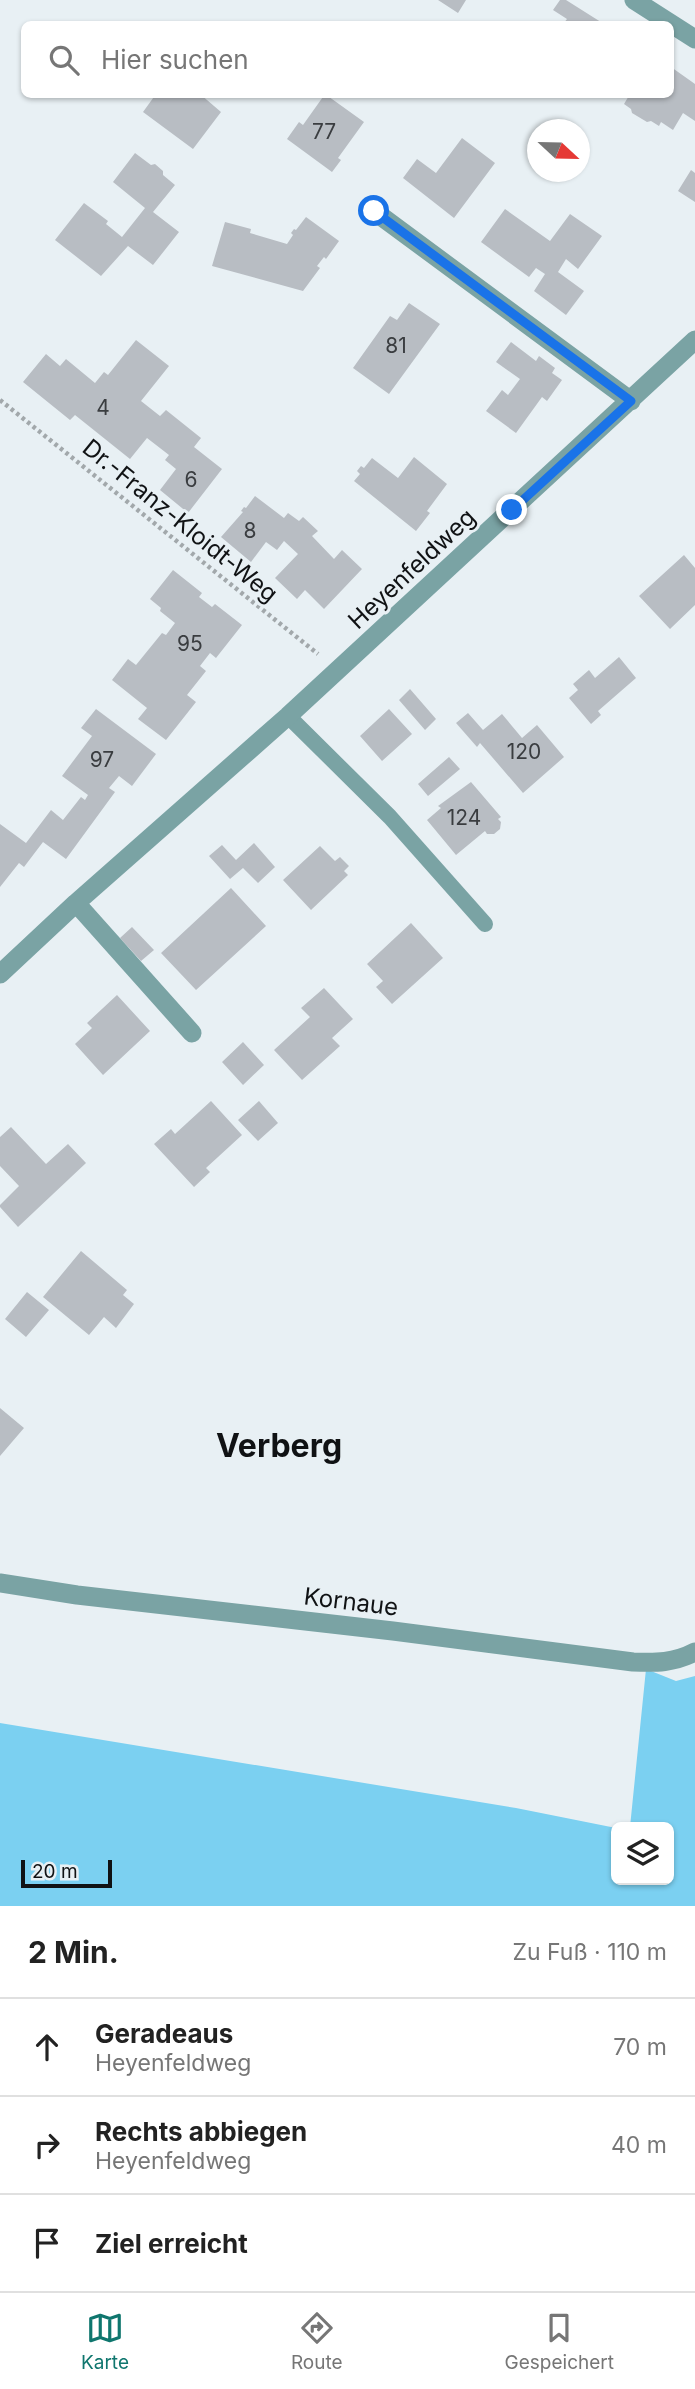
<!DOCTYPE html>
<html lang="de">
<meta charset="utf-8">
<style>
:root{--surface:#fff;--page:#f6f6f6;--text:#222;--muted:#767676;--line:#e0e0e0;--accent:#0f766e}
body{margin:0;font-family:Inter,sans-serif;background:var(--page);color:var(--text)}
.controls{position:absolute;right:21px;bottom:21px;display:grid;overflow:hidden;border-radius:10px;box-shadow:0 2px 5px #0004}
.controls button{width:63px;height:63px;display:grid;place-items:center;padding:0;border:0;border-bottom:2px solid var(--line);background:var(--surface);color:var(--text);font:35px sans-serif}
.compass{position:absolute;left:527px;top:119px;width:63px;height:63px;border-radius:50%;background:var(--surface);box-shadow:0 2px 5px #0004;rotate:112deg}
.scale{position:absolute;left:21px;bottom:18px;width:91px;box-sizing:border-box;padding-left:7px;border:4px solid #101214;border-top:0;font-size:19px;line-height:24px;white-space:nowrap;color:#101214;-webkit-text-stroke:5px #e8f0f4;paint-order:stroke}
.stop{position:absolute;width:21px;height:21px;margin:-16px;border:5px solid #1a73e8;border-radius:50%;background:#fff}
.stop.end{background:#1a73e8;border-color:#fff;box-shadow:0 2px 7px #0008}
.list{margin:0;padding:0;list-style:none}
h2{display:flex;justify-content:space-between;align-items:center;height:91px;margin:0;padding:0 28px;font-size:30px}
h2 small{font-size:23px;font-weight:400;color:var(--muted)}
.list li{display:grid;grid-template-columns:46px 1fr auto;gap:21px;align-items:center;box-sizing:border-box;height:98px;padding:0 28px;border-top:2px solid var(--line)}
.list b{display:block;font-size:26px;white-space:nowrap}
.list p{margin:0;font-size:23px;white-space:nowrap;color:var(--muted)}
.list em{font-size:23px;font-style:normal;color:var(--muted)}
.icon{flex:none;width:38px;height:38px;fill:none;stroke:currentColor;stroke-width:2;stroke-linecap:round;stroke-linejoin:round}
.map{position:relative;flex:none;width:695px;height:1906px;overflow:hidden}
.search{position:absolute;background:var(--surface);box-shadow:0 2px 5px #0004;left:21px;right:21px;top:21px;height:77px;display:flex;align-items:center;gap:18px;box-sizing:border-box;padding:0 24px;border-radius:10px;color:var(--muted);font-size:26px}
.sheet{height:385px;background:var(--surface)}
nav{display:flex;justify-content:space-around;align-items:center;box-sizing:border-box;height:98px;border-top:2px solid var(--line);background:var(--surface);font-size:19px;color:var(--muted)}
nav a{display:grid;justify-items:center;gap:4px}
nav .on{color:var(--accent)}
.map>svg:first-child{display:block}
.green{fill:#7bd0f1}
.building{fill:#b8bdc3}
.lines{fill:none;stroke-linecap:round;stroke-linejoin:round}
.path{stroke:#a2a8ab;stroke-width:4.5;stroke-dasharray:3.5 3.5;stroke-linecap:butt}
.service{stroke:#7aa3a4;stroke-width:16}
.minor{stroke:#7aa3a4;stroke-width:19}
.route{stroke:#1a73e8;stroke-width:9}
.labels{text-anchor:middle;stroke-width:6;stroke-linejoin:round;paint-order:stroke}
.number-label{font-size:21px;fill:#3a3d40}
.street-label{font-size:24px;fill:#101214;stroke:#e8f0f4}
.district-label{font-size:32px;font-weight:bold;fill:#101214;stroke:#e8f0f4}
</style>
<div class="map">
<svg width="695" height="1906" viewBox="0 0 695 1906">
<rect width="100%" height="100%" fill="#e8f0f4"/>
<path class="green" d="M646,1669L676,1681L695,1676V1906H0V1723L516,1808L616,1828V1880H669V1827H630Z"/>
<path class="building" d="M438,0H466L458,13Z
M560,0H566L604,24H563L567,19L553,10Z
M671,67L695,84V121L683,113L673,130L661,122L659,126L651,121L647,122L632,113L631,109L624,104L630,94H671Z
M156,94H200L221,112L193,149L143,112Z
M325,94L364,122L338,158L341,160L332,172L287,139L299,122L303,125Z
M462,138L495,163L454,218L403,178L417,159L436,173Z
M135,153L151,165L155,164L163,171V175L175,185L153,212L179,232L153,265L128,246L101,276L55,240L84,203L108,221L106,224L122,237L145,208L113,182Z
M691,170L695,173V202L678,191Z
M505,209L550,241L570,214L602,236L578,269L566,259L558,272L584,291L566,315L534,291L545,274L536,268L529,277L481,242Z
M306,217L339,241L326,259L324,257L317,266L320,268L303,291L212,266L225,222L251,229L250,233L287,244L293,235L291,233L294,229L296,230Z
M409,303L440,324L389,394L353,368L390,316L397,320Z
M136,340L169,366L141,401L160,416L166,410L201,438L194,447L222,469L188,513L160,490L176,469L165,460L169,455L147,438L130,459L75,415L70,420L23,382L46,354L60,366L66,359L95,383L104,372L108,375Z
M511,342L536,361L539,356L555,368L552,373L562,380L547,401L542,397L516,433L486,411L502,390L508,395L520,379L496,362Z
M414,457L447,484L427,511L430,513L416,531L354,481L360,474L357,471L361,466L364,468L372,458L398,478Z
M255,496L284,518L288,513L299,521L303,517L318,531L312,536L334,559L342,550L362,569L324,609L305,590L297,599L275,578L298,554L284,541L277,550L266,542L251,562L221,537L243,512L241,511L244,507L246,508Z
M684,555L695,568V605L670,629L639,596Z
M173,570L202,593L199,597L212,607L215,604L242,625L216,658L210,653L200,666L206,671L187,695L196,702L166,740L138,719L147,708L112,680L128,659L136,665L162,633L166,635L175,623L160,611L161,608L150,599Z
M619,657L636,678L598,711L601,715L591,724L569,698L578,690L573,684L589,670L595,678Z
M410,689L436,719L425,730L399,700Z
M96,709L156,754L132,786L119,776L109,788L115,792L66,859L43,842L24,867L19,863L0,887V824L26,843L51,810L63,820L81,797L85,800L88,795L62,776L92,736L81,728Z
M389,709L412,734L382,761L360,736Z
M468,713L483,730L502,714L522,738L537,725L564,757L523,793L480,743L477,747L456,723Z
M449,757L460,769L428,796L418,784Z
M471,782L501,817L498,819L501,822L500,829L494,834H487L485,831L456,855L427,820L441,808L438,806Z
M254,843L275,867L258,883L243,868L230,879L209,856L222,845L236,860Z
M320,846L335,861L340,857L349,866L344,871L348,875L311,910L283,880Z
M231,888L266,926L196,990L161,953Z
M411,923L443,958L392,1004L376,987L383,981L367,964Z
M132,927L154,950L141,961L120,938Z
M324,988L353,1019L332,1038L340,1046L302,1080L274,1050L310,1017L301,1008Z
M117,995L150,1031L103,1075L75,1044L92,1028L87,1023Z
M243,1042L264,1065L243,1085L222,1062Z
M211,1101L242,1135L206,1168L210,1172L194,1187L154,1144L171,1129L175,1134Z
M259,1101L278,1123L258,1141L238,1120Z
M11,1127L46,1164L68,1144L86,1163L18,1227L0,1207V1205L19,1186L0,1166V1137Z
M81,1251L127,1290L123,1295L134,1304L116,1328L104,1317L89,1335L43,1297Z
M27,1292L49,1310L26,1337L5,1319Z
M0,1408L24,1428L0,1456Z"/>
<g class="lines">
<path class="path" d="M0,400L318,654"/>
<path class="service" d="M288,716L390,817L485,924"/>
<path class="minor" d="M634,0L695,39
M374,211L631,401
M76,903L192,1033
M0,974L76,903L288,716L695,340
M0,1583L77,1595L393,1631L633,1662C656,1663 674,1663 695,1652"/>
</g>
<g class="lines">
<path class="route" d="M374,211L631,401L512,510"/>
</g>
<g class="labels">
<g class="number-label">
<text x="324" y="139">77</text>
<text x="396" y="353">81</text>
<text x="103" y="415">4</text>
<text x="191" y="487">6</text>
<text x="250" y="538">8</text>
<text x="190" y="651">95</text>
<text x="524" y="759">120</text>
<text x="102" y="767">97</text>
<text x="464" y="825">124</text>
</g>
<g class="street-label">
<text transform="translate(180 521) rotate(39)" y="8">Dr.-Franz-Kloidt-Weg</text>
<text transform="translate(412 569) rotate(-43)" y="8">Heyenfeldweg</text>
<text transform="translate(351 1602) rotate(7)" y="8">Kornaue</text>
</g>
<g class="district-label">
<text x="279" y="1457">Verberg</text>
</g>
</g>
</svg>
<div class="controls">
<button><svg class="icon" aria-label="layers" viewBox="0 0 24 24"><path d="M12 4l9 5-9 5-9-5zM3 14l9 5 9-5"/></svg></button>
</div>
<svg class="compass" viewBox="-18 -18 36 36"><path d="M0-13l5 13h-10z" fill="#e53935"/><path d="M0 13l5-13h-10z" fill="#767676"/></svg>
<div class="scale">20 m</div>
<div class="stop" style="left:374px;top:211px"></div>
<div class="stop end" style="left:512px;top:510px"></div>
<div class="search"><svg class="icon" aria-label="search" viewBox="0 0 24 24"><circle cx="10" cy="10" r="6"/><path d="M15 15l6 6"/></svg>Hier suchen</div>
</div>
<section class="sheet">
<h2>2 Min.<small>Zu Fuß · 110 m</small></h2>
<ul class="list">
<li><svg class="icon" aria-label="ahead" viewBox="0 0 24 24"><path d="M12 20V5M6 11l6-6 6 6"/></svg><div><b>Geradeaus</b><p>Heyenfeldweg</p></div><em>70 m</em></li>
<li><svg class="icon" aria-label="right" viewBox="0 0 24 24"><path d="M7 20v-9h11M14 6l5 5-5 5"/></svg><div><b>Rechts abbiegen</b><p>Heyenfeldweg</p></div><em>40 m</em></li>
<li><svg class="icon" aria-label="arrive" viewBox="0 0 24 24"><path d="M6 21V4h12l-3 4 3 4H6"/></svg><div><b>Ziel erreicht</b></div></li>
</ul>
</section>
<nav>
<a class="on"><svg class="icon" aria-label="map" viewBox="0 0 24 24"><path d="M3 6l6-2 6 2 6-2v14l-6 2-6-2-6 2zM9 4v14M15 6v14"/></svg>Karte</a>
<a><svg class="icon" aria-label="directions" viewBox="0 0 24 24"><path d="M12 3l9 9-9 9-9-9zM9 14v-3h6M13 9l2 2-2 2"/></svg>Route</a>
<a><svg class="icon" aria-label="saved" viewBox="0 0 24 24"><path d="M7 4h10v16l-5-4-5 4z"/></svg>Gespeichert</a>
</nav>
